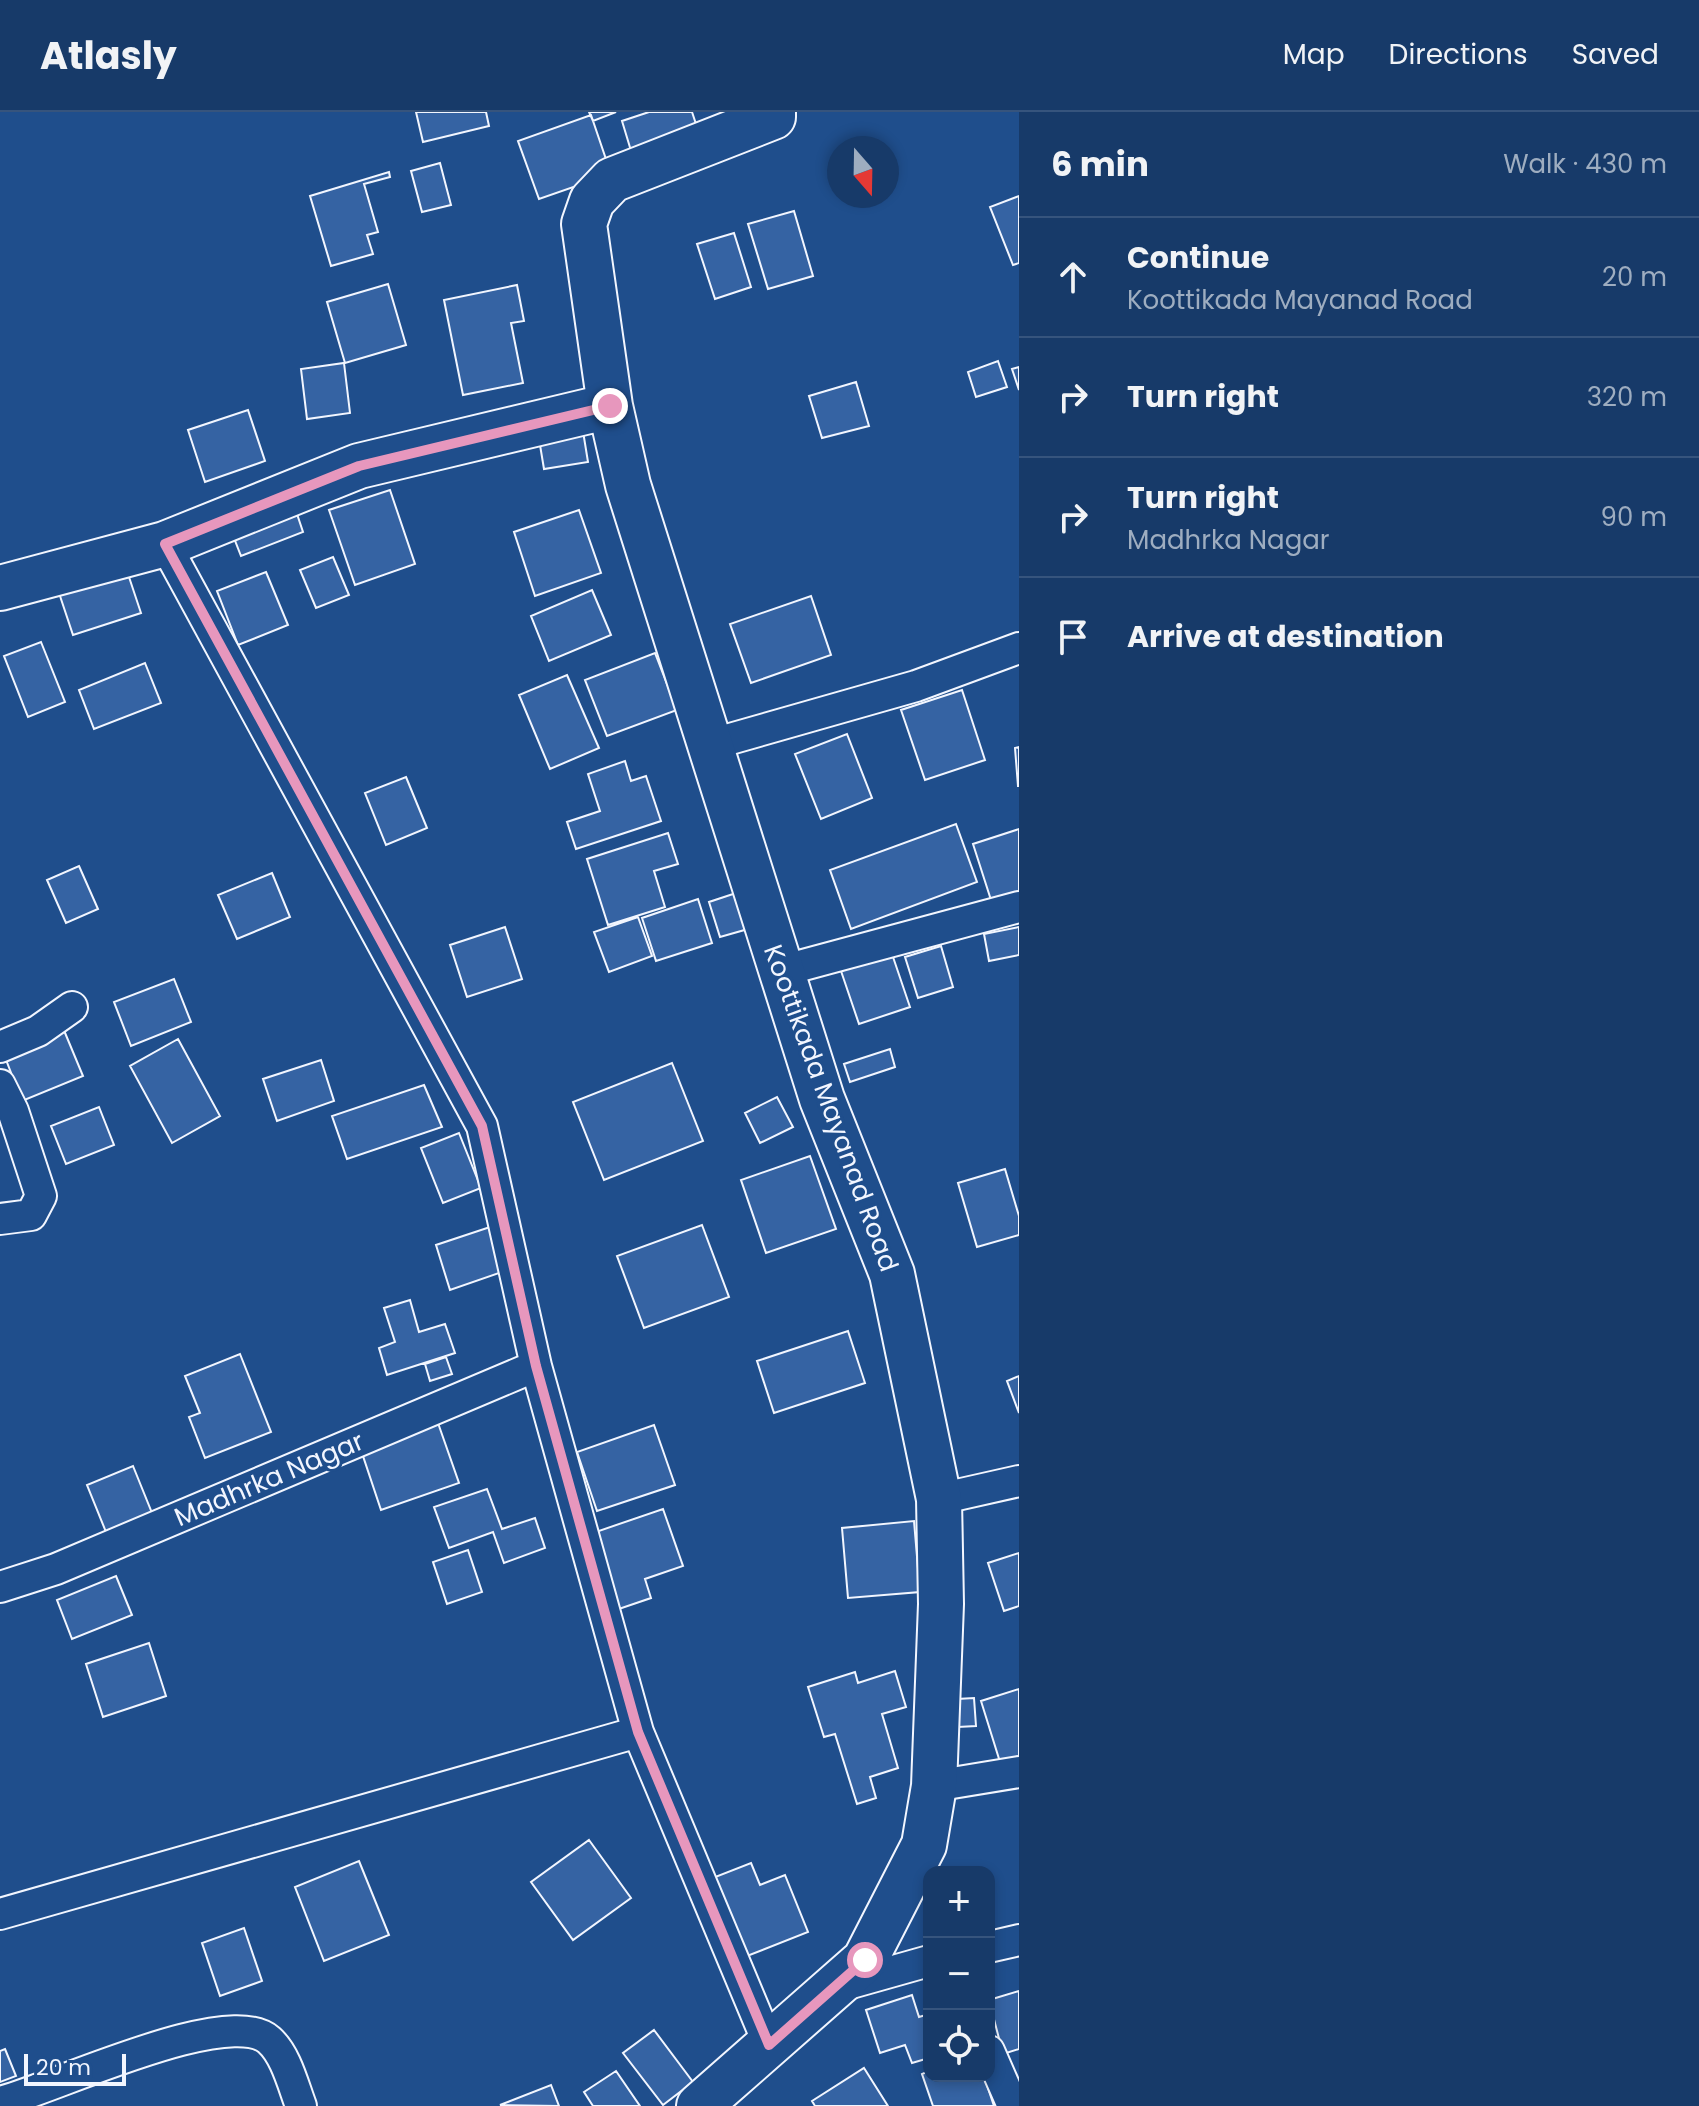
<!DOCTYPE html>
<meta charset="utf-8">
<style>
:root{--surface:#173a69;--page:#244571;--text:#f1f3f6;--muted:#9eadc0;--line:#36547d}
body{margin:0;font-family:Poppins,sans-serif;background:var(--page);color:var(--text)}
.controls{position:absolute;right:24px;bottom:24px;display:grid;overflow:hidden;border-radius:16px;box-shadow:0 4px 12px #0003}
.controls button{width:72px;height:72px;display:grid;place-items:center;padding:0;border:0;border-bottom:2px solid var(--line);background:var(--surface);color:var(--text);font:40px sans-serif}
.compass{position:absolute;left:827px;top:24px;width:72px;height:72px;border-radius:50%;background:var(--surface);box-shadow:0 4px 12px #0003;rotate:160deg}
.scale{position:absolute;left:24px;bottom:20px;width:102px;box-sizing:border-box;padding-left:8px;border:4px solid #f2f6ff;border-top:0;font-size:22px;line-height:28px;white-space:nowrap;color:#f2f6ff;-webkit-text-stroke:6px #1f4e8c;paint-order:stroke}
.stop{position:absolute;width:24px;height:24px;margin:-18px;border:6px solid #e797bd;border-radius:50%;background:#fff}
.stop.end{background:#e797bd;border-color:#fff;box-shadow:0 2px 8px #0008}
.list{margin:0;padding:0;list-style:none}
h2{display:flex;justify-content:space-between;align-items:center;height:104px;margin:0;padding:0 32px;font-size:34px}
h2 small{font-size:26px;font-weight:400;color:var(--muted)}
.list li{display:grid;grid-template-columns:52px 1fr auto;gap:24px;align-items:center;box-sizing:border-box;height:120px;padding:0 32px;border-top:2px solid var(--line)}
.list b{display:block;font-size:30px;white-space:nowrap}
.list p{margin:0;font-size:26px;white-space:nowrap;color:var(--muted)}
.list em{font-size:26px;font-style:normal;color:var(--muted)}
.icon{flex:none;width:44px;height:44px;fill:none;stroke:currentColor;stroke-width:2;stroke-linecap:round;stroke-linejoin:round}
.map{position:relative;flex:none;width:1019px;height:1994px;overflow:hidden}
header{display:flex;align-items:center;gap:48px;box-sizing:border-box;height:112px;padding:0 40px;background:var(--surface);border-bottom:2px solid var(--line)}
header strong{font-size:38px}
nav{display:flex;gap:44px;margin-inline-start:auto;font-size:28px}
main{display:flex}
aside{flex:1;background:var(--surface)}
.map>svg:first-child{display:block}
.building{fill:#3563a3;stroke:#f2f6ff;stroke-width:2}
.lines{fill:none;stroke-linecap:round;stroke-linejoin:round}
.street-casing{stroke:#f2f6ff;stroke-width:34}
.secondary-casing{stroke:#f2f6ff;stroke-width:48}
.street{stroke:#1f4e8c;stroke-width:30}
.secondary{stroke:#1f4e8c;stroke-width:44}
.route{stroke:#e797bd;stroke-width:10}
.labels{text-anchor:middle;stroke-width:6;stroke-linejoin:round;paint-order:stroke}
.street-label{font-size:26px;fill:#f2f6ff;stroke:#1f4e8c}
</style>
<header>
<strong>Atlasly</strong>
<nav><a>Map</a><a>Directions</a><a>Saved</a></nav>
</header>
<main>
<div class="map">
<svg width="1019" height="1994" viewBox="0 0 1019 1994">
<rect width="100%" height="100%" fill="#1f4e8c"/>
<path class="building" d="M416,0H486L489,14L423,30Z
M589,0H616L593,9Z
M649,0H692L702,30L635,52L622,9Z
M591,3L611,62L539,87L518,29Z
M440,51L451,93L422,100L411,59Z
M389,60L390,65L364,72L378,120L367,123L373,142L331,154L310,84Z
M1019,84V151L1013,153L990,95Z
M794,99L813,164L768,177L748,112Z
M734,121L751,175L715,187L697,132Z
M388,172L406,233L345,251L327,190Z
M517,173L524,209L511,211L523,271L463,283L444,188Z
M998,249L1007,275L976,285L968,260Z
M344,251L350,301L307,307L301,257Z
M1019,255V278L1012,257Z
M856,270L869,314L822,326L809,284Z
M248,298L265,349L205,370L188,318Z
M582,313L588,350L544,357L538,321Z
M390,378L415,452L355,473L329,398Z
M579,398L601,461L535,484L514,420Z
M297,402L303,420L241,444L234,426Z
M333,445L349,483L316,496L300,458Z
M125,453L141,501L73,523L57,475Z
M266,460L288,513L238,533L217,479Z
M592,478L611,523L549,549L531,504Z
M811,484L831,543L751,571L730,512Z
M41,530L65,590L28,605L4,544Z
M655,541L677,598L607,624L585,568Z
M145,551L161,591L94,617L79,578Z
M567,563L599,636L550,657L519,583Z
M962,578L985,648L925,668L901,598Z
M847,622L872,686L821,707L795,642Z
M1019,635V674H1018L1015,636Z
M625,649L631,669L646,664L661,709L576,737L567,710L600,699L588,662Z
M406,665L427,716L386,733L365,681Z
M956,712L977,770L851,817L830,758Z
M1019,717V779L991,788L973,732Z
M668,721L678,752L654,759L665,795L608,813L587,747Z
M79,754L98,797L66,811L47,768Z
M272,761L290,805L237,827L218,783Z
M736,781L748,817L720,825L709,790Z
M698,787L712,831L656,849L642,806Z
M638,805L652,844L609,860L594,820Z
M505,815L522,867L467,885L450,833Z
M1019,815V843L989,849L984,822Z
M941,834L953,875L918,886L905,845Z
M892,842L910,895L859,912L841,859Z
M174,867L191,910L131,934L114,890Z
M63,916L83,964L22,989L3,940Z
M178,927L220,1004L172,1031L130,954Z
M890,937L895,955L850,970L844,952Z
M321,948L334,989L277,1009L263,967Z
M672,951L703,1029L604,1068L573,990Z
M424,973L442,1015L347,1047L332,1004Z
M777,985L793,1015L760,1031L745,1001Z
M99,995L114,1033L66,1052L51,1014Z
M459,1021L481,1076L443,1091L421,1036Z
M810,1044L836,1117L766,1141L741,1068Z
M1005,1057L1019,1104V1123L977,1135L958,1071Z
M702,1113L729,1185L644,1216L617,1144Z
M490,1115L505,1159L450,1178L436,1133Z
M410,1188L419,1220L445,1212L455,1241L387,1263L379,1236L395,1230L384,1196Z
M848,1219L865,1271L774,1301L757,1249Z
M240,1242L271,1320L205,1346L189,1305L200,1301L185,1264Z
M446,1245L452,1262L430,1269L425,1252Z
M1019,1264V1301L1007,1269Z
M438,1311L459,1371L381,1398L361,1338Z
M654,1313L675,1373L597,1399L577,1340Z
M133,1354L152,1401L106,1420L87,1373Z
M487,1377L502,1417L535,1406L545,1436L504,1451L493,1420L449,1436L434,1395Z
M663,1397L683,1454L645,1467L651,1486L613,1499L587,1423Z
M914,1409L920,1480L848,1486L842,1416Z
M468,1438L482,1480L447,1492L433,1450Z
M1019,1441V1494L1004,1499L988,1451Z
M116,1464L132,1503L72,1527L57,1488Z
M149,1531L166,1584L103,1605L86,1552Z
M895,1559L906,1595L882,1602L898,1656L870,1665L876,1686L857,1692L835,1622L824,1625L808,1575L855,1560L858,1571Z
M1019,1577V1644L1000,1650L981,1589Z
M974,1586L976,1614L958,1615L957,1587Z
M589,1728L631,1786L573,1828L531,1770Z
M359,1749L389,1823L324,1849L295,1775Z
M751,1751L760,1773L785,1763L808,1820L742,1846L710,1767Z
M244,1816L262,1869L220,1884L202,1831Z
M1019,1879V1937L1003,1942L989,1888Z
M912,1883L919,1905L929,1902V1946L912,1951L905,1933L880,1941L866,1898Z
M654,1918L693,1970L663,1993L623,1941Z
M5,1937L16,1964L0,1970V1939Z
M864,1956L888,1994H815L812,1989Z
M616,1959L640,1994H593L584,1980Z
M929,1959V1964H984L994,1994H933L922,1962Z
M551,1973L559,1994L500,1993Z"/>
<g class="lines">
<g class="street-casing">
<path id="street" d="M165,432L482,1014L536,1254L638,1620L769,1933
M709,633L916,574L1019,536
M781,859L1019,795
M0,935L38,919L72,895
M0,973L13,999L41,1084L31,1103L0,1107
M939,1387L1019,1369
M0,1475L56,1457L536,1254
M934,1674L1019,1660
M0,1802L638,1620
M989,1835L1019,1828
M844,1873L929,1849
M989,1939L1013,1994
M0,1990C52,1977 228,1892 269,1928C286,1943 293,1973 301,1994"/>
</g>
<g class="secondary-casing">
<path id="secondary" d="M0,476L165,432L359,354L610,294
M699,1994L865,1848L924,1733L934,1674L941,1492L939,1387L892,1162L822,987L628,373L610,294L584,112L592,89L612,68L773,5V0"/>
</g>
<use href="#street" class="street"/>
<use href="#secondary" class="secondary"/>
</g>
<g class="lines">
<path class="route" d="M610,294L359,354L165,432L482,1014L536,1254L638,1620L769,1933L865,1848"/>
</g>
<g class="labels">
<g class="street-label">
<text transform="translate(831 996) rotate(70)" y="9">Koottikada Mayanad Road</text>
<text transform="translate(269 1367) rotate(-23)" y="9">Madhrka Nagar</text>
</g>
</g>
</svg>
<div class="controls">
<button>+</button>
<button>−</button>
<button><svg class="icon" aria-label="locate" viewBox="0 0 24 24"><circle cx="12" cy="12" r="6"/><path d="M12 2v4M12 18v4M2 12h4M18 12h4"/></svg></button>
</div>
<svg class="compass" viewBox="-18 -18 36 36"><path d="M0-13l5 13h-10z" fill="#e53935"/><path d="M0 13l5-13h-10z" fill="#9eadc0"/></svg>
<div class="scale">20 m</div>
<div class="stop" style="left:865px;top:1848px"></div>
<div class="stop end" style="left:610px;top:294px"></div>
</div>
<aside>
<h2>6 min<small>Walk · 430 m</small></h2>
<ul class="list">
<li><svg class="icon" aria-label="ahead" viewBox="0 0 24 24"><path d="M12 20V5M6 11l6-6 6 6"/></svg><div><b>Continue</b><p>Koottikada Mayanad Road</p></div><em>20 m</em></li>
<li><svg class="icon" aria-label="right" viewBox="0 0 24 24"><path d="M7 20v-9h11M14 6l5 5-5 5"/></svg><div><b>Turn right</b></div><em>320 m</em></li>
<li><svg class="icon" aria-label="right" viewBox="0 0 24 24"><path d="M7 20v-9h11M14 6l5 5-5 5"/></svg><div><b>Turn right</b><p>Madhrka Nagar</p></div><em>90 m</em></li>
<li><svg class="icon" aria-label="arrive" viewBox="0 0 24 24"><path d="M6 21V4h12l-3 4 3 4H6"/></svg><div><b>Arrive at destination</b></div></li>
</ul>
</aside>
</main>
